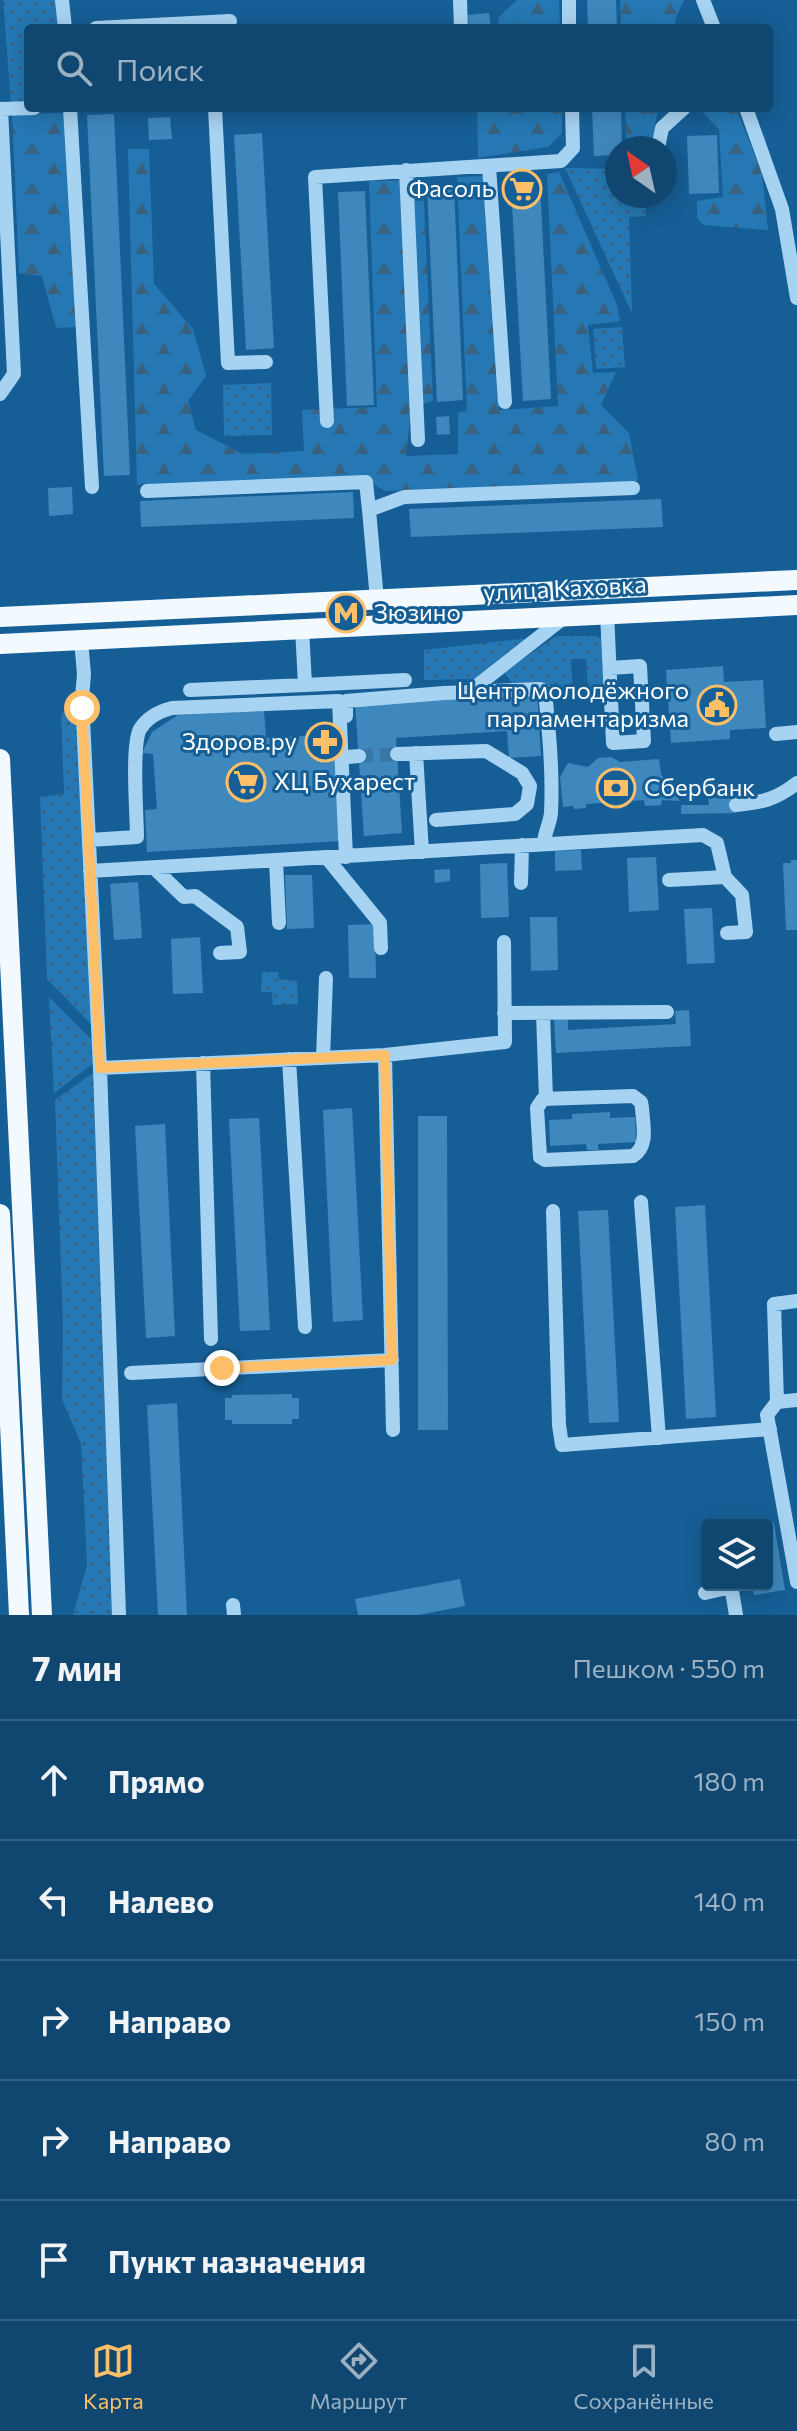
<!DOCTYPE html>
<html lang="ru">
<meta charset="utf-8">
<style>
:root{--surface:#104770;--page:#194e75;--text:#f1f3f6;--muted:#9cb2c3;--line:#305f83;--accent:#ffbf68}
body{margin:0;font-family:Commissioner,sans-serif;background:var(--page);color:var(--text)}
.controls{position:absolute;right:24px;bottom:24px;display:grid;overflow:hidden;border-radius:8px;box-shadow:0 4px 20px #0003}
.controls button{width:72px;height:72px;display:grid;place-items:center;padding:0;border:0;border-bottom:2px solid var(--line);background:var(--surface);color:var(--text);font:40px sans-serif}
.compass{position:absolute;left:605px;top:136px;width:72px;height:72px;border-radius:50%;background:var(--surface);box-shadow:0 4px 20px #0003;rotate:326deg}
.stop{position:absolute;width:24px;height:24px;margin:-18px;border:6px solid #ffbf68;border-radius:50%;background:#fff}
.stop.end{background:#ffbf68;border-color:#fff;box-shadow:0 2px 8px #0008}
.list{margin:0;padding:0;list-style:none}
h2{display:flex;justify-content:space-between;align-items:center;height:104px;margin:0;padding:0 32px;font-size:34px}
h2 small{font-size:26px;font-weight:400;color:var(--muted)}
.list li{display:grid;grid-template-columns:52px 1fr auto;gap:24px;align-items:center;box-sizing:border-box;height:120px;padding:0 32px;border-top:2px solid var(--line)}
.list b{display:block;font-size:30px;white-space:nowrap}
.list em{font-size:26px;font-style:normal;color:var(--muted)}
.icon{flex:none;width:44px;height:44px;fill:none;stroke:currentColor;stroke-width:2;stroke-linecap:round;stroke-linejoin:round}
.map{position:relative;flex:none;width:797px;height:1615px;overflow:hidden}
.search{position:absolute;background:var(--surface);box-shadow:0 4px 20px #0003;left:24px;right:24px;top:24px;height:88px;display:flex;align-items:center;gap:20px;box-sizing:border-box;padding:0 28px;border-radius:8px;color:var(--muted);font-size:30px}
.sheet{height:704px;background:var(--surface)}
nav{display:flex;justify-content:space-around;align-items:center;box-sizing:border-box;height:112px;border-top:2px solid var(--line);background:var(--surface);font-size:22px;color:var(--muted)}
nav a{display:grid;justify-items:center;gap:4px}
nav .on{color:var(--accent)}
.map>svg:first-child{display:block}
.grass{fill:url(#grass-dots)}
.forest{fill:url(#forest-firs)}
.building{fill:#3e88be}
.lines{fill:none;stroke-linecap:round;stroke-linejoin:round}
.minor-tunnel{stroke:#3977a6;stroke-width:14;stroke-dasharray:14 7;stroke-linecap:butt}
.minor{stroke:#a7d3f2;stroke-width:14}
.major{stroke:#f2f9ff;stroke-width:20}
.route{stroke:#ffbf68;stroke-width:10}
.labels{text-anchor:middle;stroke-width:6;stroke-linejoin:round;paint-order:stroke}
.poi-label{font-size:24px;fill:#fff;stroke:#165f96;text-anchor:end}
.street-label{font-size:24px;fill:#fff;stroke:#165f96}
</style>
<div class="map">
<svg width="797" height="1615" viewBox="0 0 797 1615">
<defs>
<pattern id="grass-dots" width="8" height="8" patternUnits="userSpaceOnUse" patternTransform="scale(2)"><rect width="8" height="8" fill="#2578b3"/><path d="M2 2h.1M6 6h.1" fill="none" stroke="#386280" stroke-width="1.8" stroke-linecap="round"/></pattern>
<pattern id="forest-firs" width="22" height="20" patternUnits="userSpaceOnUse" patternTransform="scale(2)"><rect width="22" height="20" fill="#2578b3"/><path d="M5 1l3.5 6h-7zM16 11l3.5 6h-7z" fill="#386280"/></pattern>
</defs>
<rect width="100%" height="100%" fill="#165f96"/>
<path class="grass" d="M3,0H58L60,28H28V101L11,103Z
M565,168L617,169V196H645L646,216L629,217L632,313Z
M622,327L625,367L596,369L593,329Z
M271,383L272,435L224,436L223,385Z
M556,636H596L601,639L604,689L588,690L586,659H571L573,692H557L552,684L516,687L505,674L506,671Z
M530,638L476,679L424,680V650Z
M78,712L92,1025L47,979L40,797L64,794L61,713Z
M262,972H278L279,979L297,981L298,1004L273,1005L272,992H261Z
M49,997L93,1041L95,1062L54,1093Z
M100,1068L119,1615H73L87,1565L81,1443L62,1400L63,1326L55,1100Z"/>
<path class="forest" d="M517,0H559L560,28H499L498,18Z
M620,0H684L676,17L674,28H621Z
M477,108H562V133L548,147L478,158Z
M625,108H658L652,143L647,148H627Z
M699,108H736L762,174L768,230L704,225L697,218V201L723,197L719,130Z
M66,113L77,327L56,328L42,276L19,273L12,114Z
M128,149H149L154,284L193,329L206,376L188,401L196,430L243,454L304,451L302,410L377,407L369,181L423,180L433,401L411,407L406,456L458,454V413L467,411L457,177L484,176L499,410L558,406L547,174L559,172L617,305L620,321L588,325L593,373L616,372L601,405L629,433L638,481L385,491L363,478L137,485Z"/>
<path class="building" d="M587,0H616L617,28H588Z
M489,13L491,28H469L468,15Z
M592,108H621L622,148H617V155L594,156Z
M114,114L130,475L104,476L87,115Z
M170,117L172,139L149,140L148,118Z
M262,133L274,348L246,350L234,135Z
M717,135L719,193L689,194L687,136Z
M540,184L551,399L523,401L511,186Z
M454,186L463,400L437,402L427,188Z
M365,191L374,405L347,406L338,192Z
M449,416L450,434L437,435L436,417Z
M72,487L73,514L49,516L48,488Z
M353,492L354,518L141,527L140,501Z
M661,499L663,527L411,537L409,509Z
M723,666L724,682L763,680L766,728L730,730V739L671,743L666,670Z
M537,691L541,756L509,758L507,731L396,738L402,833L364,836L355,703Z
M264,711L266,738L334,734L342,841L147,852L145,810L157,809L153,754L142,753L152,732L178,715Z
M611,757L620,762L659,759L661,774L680,801L662,800L661,805L645,806L644,800L586,804V808L574,809L573,806L563,807L560,777L568,763L588,767L598,758Z
M736,797V813L681,814V805H709L708,798Z
M581,850L582,870L555,871V851Z
M656,857L659,910L629,912L627,858Z
M791,860H797V930H786L783,863H791Z
M507,863L509,917L481,918L480,864Z
M450,869V881L435,883L434,870Z
M285,875H312L314,928L287,929Z
M138,882L142,938L114,940L110,884Z
M712,908L715,963L687,964L684,909Z
M530,917H557L558,970L531,971Z
M375,924L376,978H349L348,925Z
M200,937L203,993L173,994L171,939Z
M689,1010L691,1046L556,1053L554,1020L568,1019V1030L676,1024L675,1011Z
M352,1108L363,1320L333,1322L323,1110Z
M610,1112V1118L635,1117L636,1142L598,1144V1150H587L586,1144L550,1146L549,1120L572,1119V1114Z
M418,1116H447L448,1430H418Z
M259,1118L270,1330L240,1331L229,1119Z
M165,1124L175,1336L146,1338L135,1126Z
M705,1205L716,1417L686,1419L675,1207Z
M608,1210L619,1422L589,1423L578,1211Z
M292,1394V1398H299V1419H292V1424H232V1420H225V1398H232V1395Z
M177,1403L187,1615H158L147,1405Z
M774,1523L785,1590L754,1595L752,1585H767V1524Z
M460,1579L465,1606L418,1615H358L355,1599Z"/>
<g class="lines">
<path class="minor-tunnel" d="M359,756L397,754"/>
<path class="minor" d="M62,0L65,28
M460,0L461,28
M569,0V28
M703,0L714,28
M96,28L230,21
M70,108L92,487
M215,108L228,363L266,362
M746,108L782,209L797,298
M0,109L34,108
M658,148L662,128L684,108
M489,166L505,402
M406,170L418,440
M0,394L14,374L1,109
M327,421L315,177L561,161L573,148L572,108
M147,491L366,482L369,510L404,497L633,488
M369,510L377,600
M607,613L613,743L644,741L640,666L610,668
M81,640L84,674L82,698L100,1068L119,1615
M305,685L405,680
M190,690L305,685L302,628
M469,692L566,616
M346,716V701L444,693L540,689L545,691C549,732 553,772 551,813C550,824 544,833 544,844
M776,734L797,732
M416,753L422,852
M397,754L486,751L522,773L530,786L527,804L515,814L436,820
M348,757L359,756
M736,805C763,802 775,800 797,783
M89,840L137,837C137,815 131,746 140,729C147,718 160,711 172,708L339,701L346,857
M327,858L380,923L381,948
M276,861L279,923
M154,868L184,897L195,896L237,927L240,952L220,953
M90,871L703,835L717,843L725,877L742,895L746,932L727,933
M669,880L725,877
M521,883L522,845
M504,1013L667,1012
M543,1013L546,1099
M385,1055L393,1430
M323,1058L326,978
M289,1059L305,1327
M203,1063L211,1339
M100,1068L385,1055L505,1042L504,942
M633,1096L641,1102L642,1108C643,1125 649,1146 633,1156L545,1160L540,1157L537,1108L543,1099Z
M641,1202L659,1438
M553,1211L559,1425L562,1445L770,1429
M797,1301L774,1304L777,1402L767,1415L797,1582
M131,1373L392,1360
M777,1402L797,1400
M731,1585L736,1615
M705,1593L731,1587
M233,1605L234,1615"/>
<path class="major" d="M0,617L797,580
M0,644L797,605
M0,759L42,1615
M0,1214L19,1615"/>
</g>
<g class="lines">
<path class="route" d="M82,708L100,1068L385,1055L392,1360L222,1368"/>
</g>
<defs>
<g id="supermarket-ring" transform="scale(2)"><circle r="9.5" fill="#165f96" stroke="#ffbf68" stroke-width="1.5"/><path d="M-6-5.5h2.5l.6 2H6L4.5 2H-2.5L-4.4-4H-6ZM-1.5 3.2a1.3 1.3 0 1 0 .1 0ZM3 3.2a1.3 1.3 0 1 0 .1 0Z" fill="#ffbf68"/></g>
<g id="metro-ring" transform="scale(2)"><circle r="9.5" fill="#165f96" stroke="#ffbf68" stroke-width="1.5"/><path d="M-5.5 5V-5H-3L0 0L3-5H5.5V5H3V-.5L0 4L-3-.5V5Z" fill="#ffbf68"/></g>
<g id="civic-ring" transform="scale(2)"><circle r="9.5" fill="#165f96" stroke="#ffbf68" stroke-width="1.5"/><path d="M-.6-6.5H3V-4.5H.6V-3L4-1V1h2V6H-6V1h2V-1L-.6-3ZM-1.2 2.5V6h2.4V2.5Z" fill="#ffbf68"/></g>
<g id="pharmacy-ring" transform="scale(2)"><circle r="9.5" fill="#165f96" stroke="#ffbf68" stroke-width="1.5"/><path d="M-2-6h4v4h4v4h-4v4h-4v-4h-4v-4h4Z" fill="#ffbf68"/></g>
<g id="bank-ring" transform="scale(2)"><circle r="9.5" fill="#165f96" stroke="#ffbf68" stroke-width="1.5"/><path d="M-6-4H6V4H-6ZM0-2.3a2.3 2.3 0 1 0 0 4.6a2.3 2.3 0 1 0 0-4.6Z" fill="#ffbf68"/></g>
</defs>
<g fill-rule="evenodd">
<use href="#supermarket-ring" x="522" y="189"/>
<use href="#metro-ring" x="346" y="613"/>
<use href="#civic-ring" x="717" y="705"/>
<use href="#pharmacy-ring" x="325" y="742"/>
<use href="#supermarket-ring" x="246" y="782"/>
<use href="#bank-ring" x="616" y="788"/>
</g>
<g class="labels">
<g class="poi-label">
<text x="494" y="197">Фасоль</text>
<text x="374" y="621" text-anchor="start">Зюзино</text>
<text x="689" y="699">Центр молодёжного<tspan x="689" dy="28">парламентаризма</tspan></text>
<text x="297" y="750">Здоров.ру</text>
<text x="274" y="790" text-anchor="start">ХЦ Бухарест</text>
<text x="644" y="796" text-anchor="start">Сбербанк</text>
</g>
<g class="street-label">
<text transform="translate(565 589) rotate(-3)" y="8">улица Каховка</text>
</g>
</g>
</svg>
<div class="controls">
<button><svg class="icon" aria-label="layers" viewBox="0 0 24 24"><path d="M12 4l9 5-9 5-9-5zM3 14l9 5 9-5"/></svg></button>
</div>
<svg class="compass" viewBox="-18 -18 36 36"><path d="M0-13l5 13h-10z" fill="#e53935"/><path d="M0 13l5-13h-10z" fill="#9cb2c3"/></svg>
<div class="stop" style="left:82px;top:708px"></div>
<div class="stop end" style="left:222px;top:1368px"></div>
<div class="search"><svg class="icon" aria-label="search" viewBox="0 0 24 24"><circle cx="10" cy="10" r="6"/><path d="M15 15l6 6"/></svg>Поиск</div>
</div>
<section class="sheet">
<h2>7 мин<small>Пешком · 550 m</small></h2>
<ul class="list">
<li><svg class="icon" aria-label="ahead" viewBox="0 0 24 24"><path d="M12 20V5M6 11l6-6 6 6"/></svg><div><b>Прямо</b></div><em>180 m</em></li>
<li><svg class="icon" aria-label="left" viewBox="0 0 24 24"><path d="M17 20v-9H6M10 6l-5 5 5 5"/></svg><div><b>Налево</b></div><em>140 m</em></li>
<li><svg class="icon" aria-label="right" viewBox="0 0 24 24"><path d="M7 20v-9h11M14 6l5 5-5 5"/></svg><div><b>Направо</b></div><em>150 m</em></li>
<li><svg class="icon" aria-label="right" viewBox="0 0 24 24"><path d="M7 20v-9h11M14 6l5 5-5 5"/></svg><div><b>Направо</b></div><em>80 m</em></li>
<li><svg class="icon" aria-label="arrive" viewBox="0 0 24 24"><path d="M6 21V4h12l-3 4 3 4H6"/></svg><div><b>Пункт назначения</b></div></li>
</ul>
</section>
<nav>
<a class="on"><svg class="icon" aria-label="map" viewBox="0 0 24 24"><path d="M3 6l6-2 6 2 6-2v14l-6 2-6-2-6 2zM9 4v14M15 6v14"/></svg>Карта</a>
<a><svg class="icon" aria-label="directions" viewBox="0 0 24 24"><path d="M12 3l9 9-9 9-9-9zM9 14v-3h6M13 9l2 2-2 2"/></svg>Маршрут</a>
<a><svg class="icon" aria-label="saved" viewBox="0 0 24 24"><path d="M7 4h10v16l-5-4-5 4z"/></svg>Сохранённые</a>
</nav>
